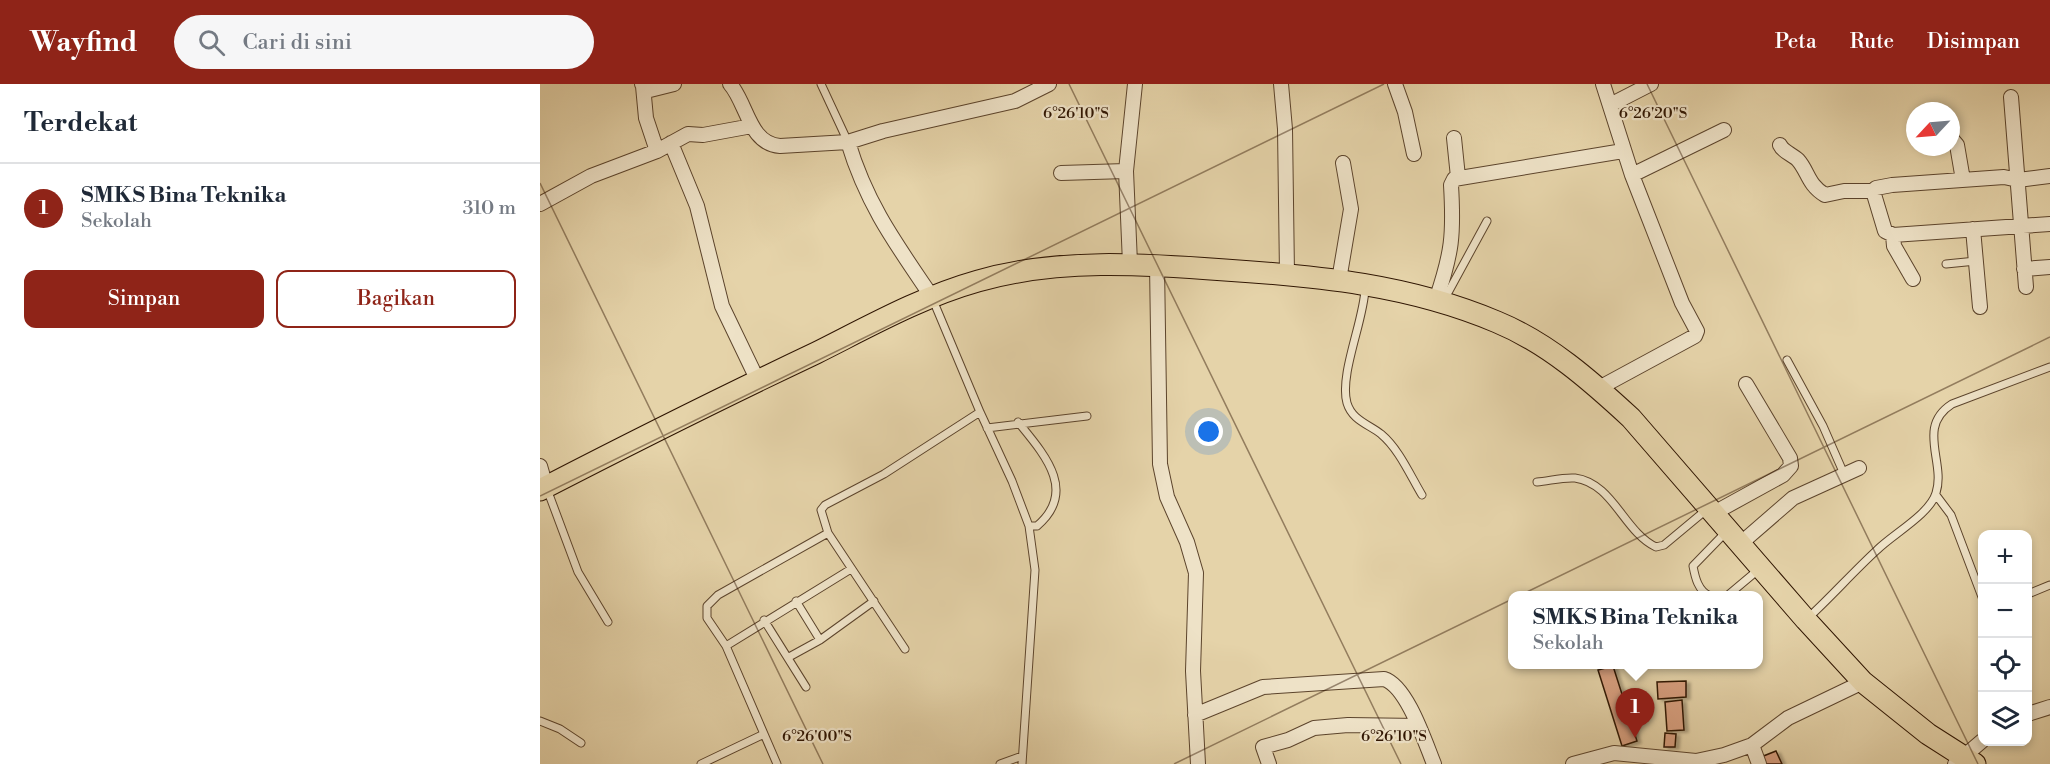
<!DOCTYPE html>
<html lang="id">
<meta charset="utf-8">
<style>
:root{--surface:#fff;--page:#f6f6f7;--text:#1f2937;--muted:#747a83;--line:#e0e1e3;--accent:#8f2418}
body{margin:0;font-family:"Libre Bodoni",serif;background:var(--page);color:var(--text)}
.controls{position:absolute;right:18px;bottom:18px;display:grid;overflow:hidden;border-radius:12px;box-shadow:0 3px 9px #0003}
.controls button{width:54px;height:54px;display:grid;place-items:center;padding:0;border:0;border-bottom:2px solid var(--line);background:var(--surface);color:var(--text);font:30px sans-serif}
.compass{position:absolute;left:1366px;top:18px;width:54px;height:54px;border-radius:50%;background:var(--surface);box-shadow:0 3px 9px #0003;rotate:244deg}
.you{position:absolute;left:669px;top:348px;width:21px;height:21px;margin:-15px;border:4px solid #fff;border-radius:50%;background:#1a73e8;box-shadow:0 0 0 9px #1a73e833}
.badge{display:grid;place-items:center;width:39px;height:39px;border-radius:50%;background:var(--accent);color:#fff;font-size:20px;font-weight:700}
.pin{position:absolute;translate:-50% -50px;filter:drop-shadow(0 2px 3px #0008)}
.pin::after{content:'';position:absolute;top:32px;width:21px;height:18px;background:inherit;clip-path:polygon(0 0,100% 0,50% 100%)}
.popup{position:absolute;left:968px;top:507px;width:255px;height:78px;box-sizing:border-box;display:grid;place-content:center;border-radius:12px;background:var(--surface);filter:drop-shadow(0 2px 4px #0005);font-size:20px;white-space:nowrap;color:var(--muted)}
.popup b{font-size:22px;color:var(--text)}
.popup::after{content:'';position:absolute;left:50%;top:100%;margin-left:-12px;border:12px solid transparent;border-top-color:var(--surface)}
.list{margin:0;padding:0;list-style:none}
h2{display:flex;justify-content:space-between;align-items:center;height:78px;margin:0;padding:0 24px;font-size:26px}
h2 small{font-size:20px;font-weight:400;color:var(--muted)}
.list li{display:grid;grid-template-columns:39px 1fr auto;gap:18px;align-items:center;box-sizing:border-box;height:90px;padding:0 24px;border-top:2px solid var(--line)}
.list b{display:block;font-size:22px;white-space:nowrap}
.list p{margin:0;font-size:20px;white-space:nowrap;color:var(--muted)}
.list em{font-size:20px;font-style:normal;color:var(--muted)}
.actions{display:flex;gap:12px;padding:18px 24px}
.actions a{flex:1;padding:14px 0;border:2px solid var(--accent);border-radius:12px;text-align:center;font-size:21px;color:var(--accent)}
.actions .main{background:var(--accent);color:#fff}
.icon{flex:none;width:33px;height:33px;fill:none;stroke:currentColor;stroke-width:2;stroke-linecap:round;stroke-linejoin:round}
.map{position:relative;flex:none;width:1510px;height:680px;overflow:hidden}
header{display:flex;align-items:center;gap:36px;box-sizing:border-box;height:84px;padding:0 30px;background:var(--accent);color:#fff}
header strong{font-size:28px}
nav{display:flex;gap:33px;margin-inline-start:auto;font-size:21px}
.search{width:420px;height:54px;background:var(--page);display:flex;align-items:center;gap:15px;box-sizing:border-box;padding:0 21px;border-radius:33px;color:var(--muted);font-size:22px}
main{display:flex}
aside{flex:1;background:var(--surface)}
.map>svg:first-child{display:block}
.building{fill:#d89f7f;stroke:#2f1502;stroke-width:1.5;filter:url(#shadow)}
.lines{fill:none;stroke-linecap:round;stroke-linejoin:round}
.lane-casing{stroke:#5c442c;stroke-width:9}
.street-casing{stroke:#5c442c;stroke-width:16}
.primary-casing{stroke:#2f1502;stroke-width:23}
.lane{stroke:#eee2c7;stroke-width:7}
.street{stroke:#eee2c7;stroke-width:14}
.primary{stroke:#e5d3a9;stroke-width:21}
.ticks{fill:none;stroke:#2f1502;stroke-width:1.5;stroke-opacity:0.45}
.ticks-label{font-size:15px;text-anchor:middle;fill:#2f1502;stroke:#eee2c7;stroke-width:4.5;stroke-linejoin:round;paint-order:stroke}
</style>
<header>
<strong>Wayfind</strong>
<div class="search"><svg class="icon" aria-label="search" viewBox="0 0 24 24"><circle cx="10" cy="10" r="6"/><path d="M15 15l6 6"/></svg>Cari di sini</div>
<nav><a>Peta</a><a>Rute</a><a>Disimpan</a></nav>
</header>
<main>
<aside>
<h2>Terdekat<small></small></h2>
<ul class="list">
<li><span class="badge">1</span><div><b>SMKS Bina Teknika</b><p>Sekolah</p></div><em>310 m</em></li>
</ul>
<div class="actions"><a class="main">Simpan</a><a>Bagikan</a></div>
</aside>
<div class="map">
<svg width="1510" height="680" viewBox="0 0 1510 680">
<defs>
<filter id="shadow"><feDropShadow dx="4" dy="2" stdDeviation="1.5" flood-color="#0004"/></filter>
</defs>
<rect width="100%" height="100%" fill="#e5d3a9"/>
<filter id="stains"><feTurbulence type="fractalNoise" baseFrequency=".00333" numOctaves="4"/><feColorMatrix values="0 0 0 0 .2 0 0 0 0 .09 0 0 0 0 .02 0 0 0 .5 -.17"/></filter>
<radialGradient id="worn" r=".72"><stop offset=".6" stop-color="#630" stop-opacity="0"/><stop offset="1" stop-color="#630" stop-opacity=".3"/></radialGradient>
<path class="building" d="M1073,582L1097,657L1082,662L1058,586Z
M1146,597V613L1118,615L1117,598Z
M1142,616L1144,646L1127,647L1125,618Z
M1125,649L1136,650L1135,663H1124Z
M1236,667L1242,680H1225L1221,673Z"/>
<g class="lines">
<g class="lane-casing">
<path id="lane" d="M281,0L308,58
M1406,180L1436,177
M825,205C824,236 799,291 807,319C812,336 828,340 841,350C859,365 870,391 882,411
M904,216L947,137
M1247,276L1283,342L1304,390
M440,328L472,397L489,442L495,486L482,680
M478,338C504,370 538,407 497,442H489
M447,344L547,332
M997,398C1009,397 1023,393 1035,394C1073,399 1084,448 1116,463L1124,461L1166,426
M7,405L38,488L68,538
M1396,411L1411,431L1442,513
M288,449L365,565
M1488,510L1510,501
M1170,512C1158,507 1155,493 1153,482L1186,448
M1187,512L1218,486
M256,517L280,556
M1268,534C1292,512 1313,488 1337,466C1353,450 1390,430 1396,409C1406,378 1376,343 1412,320L1510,283
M224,536L266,603
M186,562L311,485
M249,573L280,556L334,517
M0,637L20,645L41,659
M161,680L224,650
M237,680L186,562L167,534V522L178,511L288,449L281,426L285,421L344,390L440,328L393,216
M460,680L482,672"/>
</g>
<g class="street-casing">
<path id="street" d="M102,0L106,7L134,0
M190,0C207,19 209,60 240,62L308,58L343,47L475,17L509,0
M741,0L745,45L747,190
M855,0L865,28L874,70
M103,2L106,34L117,67
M1471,13L1486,203
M1070,21L1111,0
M914,54L918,93
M1411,54L1417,61L1423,96
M308,58C327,121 356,160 392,213
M131,59L157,122L182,222L218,297
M1240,61C1243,68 1252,70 1258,76C1268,87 1268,101 1285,111L1304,107H1333
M521,89L586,87
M1092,91L1184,46
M1510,92L1478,96L1464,93L1352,101L1336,104L1333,107L1345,147L1353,151L1510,140
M0,120L51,92L117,67L148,50L163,51L212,42
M1433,145L1440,223
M1353,151L1354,162L1373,195
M590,179L586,87L595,0
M617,181L620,380L627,413L647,458L656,489L653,587L658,680
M1484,185L1510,183
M799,196L811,125L803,79
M896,216C912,169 914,151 911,101L914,95L1083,67
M1059,304L1155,252L1157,247L1142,219L1092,91L1063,0
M0,382L6,403
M1174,429L1243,391L1251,382L1250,374L1206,300
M1200,460L1253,414L1319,384
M1488,630L1510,623
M655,631L723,603L844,595C867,602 885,658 894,680
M1212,661L1219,680
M729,680L723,663L748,656L774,644L808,641L878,642
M1033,680L1074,669L1156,677L1184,671L1212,661L1248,634L1323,598
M1415,680L1442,657"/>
</g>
<g class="primary-casing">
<path id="primary" d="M0,406C91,359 183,313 276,269C328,243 381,213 438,197C518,174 603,180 685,186C778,192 870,201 957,238C1008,259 1051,297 1091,334L1266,536L1323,598L1388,650L1435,680"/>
</g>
<use href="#lane" class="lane"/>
<use href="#street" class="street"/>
<use href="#primary" class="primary"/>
</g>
<path class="ticks" d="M529,0L861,680M1107,0L1438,680M0,99L283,680M0,412L844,0M634,680L1510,253"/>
<g class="ticks-label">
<text x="1113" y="34">6°26'20"S</text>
<text x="536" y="34">6°26'10"S</text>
<text x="277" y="657">6°26'00"S</text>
<text x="854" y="657">6°26'10"S</text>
</g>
<rect width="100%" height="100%" filter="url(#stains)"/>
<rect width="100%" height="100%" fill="url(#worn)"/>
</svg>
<div class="controls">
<button>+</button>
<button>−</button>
<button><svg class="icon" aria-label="locate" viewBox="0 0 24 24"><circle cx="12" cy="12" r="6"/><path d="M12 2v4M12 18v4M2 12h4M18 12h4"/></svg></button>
<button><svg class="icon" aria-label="layers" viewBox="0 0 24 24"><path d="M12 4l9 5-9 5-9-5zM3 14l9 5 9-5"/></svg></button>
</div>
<svg class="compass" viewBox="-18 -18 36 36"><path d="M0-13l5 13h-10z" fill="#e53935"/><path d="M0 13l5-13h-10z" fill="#747a83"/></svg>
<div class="you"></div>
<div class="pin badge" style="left:1095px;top:654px">1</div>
<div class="popup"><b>SMKS Bina Teknika</b>Sekolah</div>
</div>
</main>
